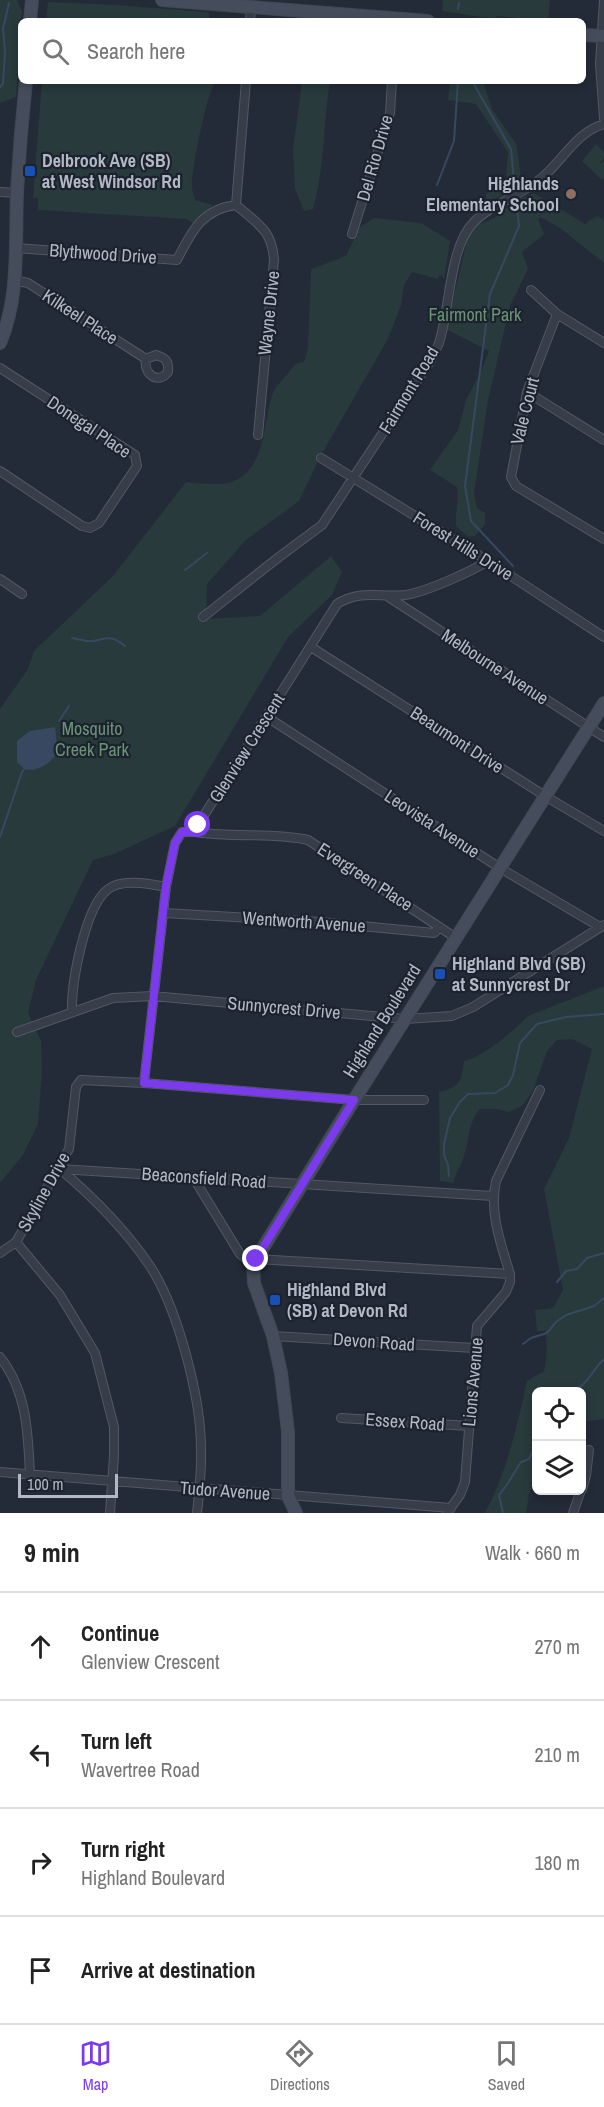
<!DOCTYPE html>
<meta charset="utf-8">
<style>
:root{--surface:#fff;--page:#f6f6f6;--text:#222;--muted:#767676;--line:#e0e0e0;--accent:#7c3aed}
body{margin:0;font-family:"Archivo Narrow",sans-serif;background:var(--page);color:var(--text)}
.controls{position:absolute;right:18px;bottom:18px;display:grid;overflow:hidden;border-radius:9px;box-shadow:0 3px 9px #0003}
.controls button{width:54px;height:54px;display:grid;place-items:center;padding:0;border:0;border-bottom:2px solid var(--line);background:var(--surface);color:var(--text);font:30px sans-serif}
.scale{position:absolute;left:18px;bottom:15px;width:100px;box-sizing:border-box;padding-left:6px;border:3px solid #b2b8c5;border-top:0;font-size:16px;line-height:21px;white-space:nowrap;color:#b2b8c5;-webkit-text-stroke:4px #1c232e;paint-order:stroke}
.stop{position:absolute;width:18px;height:18px;margin:-14px;border:4px solid #7c3aed;border-radius:50%;background:#fff}
.stop.end{background:#7c3aed;border-color:#fff;box-shadow:0 2px 6px #0008}
.list{margin:0;padding:0;list-style:none}
h2{display:flex;justify-content:space-between;align-items:center;height:78px;margin:0;padding:0 24px;font-size:26px}
h2 small{font-size:20px;font-weight:400;color:var(--muted)}
.list li{display:grid;grid-template-columns:39px 1fr auto;gap:18px;align-items:center;box-sizing:border-box;height:108px;padding:0 24px;border-top:2px solid var(--line)}
.list b{display:block;font-size:22px;white-space:nowrap}
.list p{margin:0;font-size:20px;white-space:nowrap;color:var(--muted)}
.list em{font-size:20px;font-style:normal;color:var(--muted)}
.icon{flex:none;width:33px;height:33px;fill:none;stroke:currentColor;stroke-width:2;stroke-linecap:round;stroke-linejoin:round}
.map{position:relative;flex:none;width:604px;height:1513px;overflow:hidden}
.search{position:absolute;background:var(--surface);box-shadow:0 3px 9px #0003;left:18px;right:18px;top:18px;height:66px;display:flex;align-items:center;gap:15px;box-sizing:border-box;padding:0 21px;border-radius:9px;color:var(--muted);font-size:22px}
.sheet{height:510px;background:var(--surface)}
nav{display:flex;justify-content:space-around;align-items:center;box-sizing:border-box;height:84px;border-top:2px solid var(--line);background:var(--surface);font-size:16px;color:var(--muted)}
nav a{display:grid;justify-items:center;gap:3px}
nav .on{color:var(--accent)}
.map>svg:first-child{display:block}
.green{fill:#283a3c}
.water{fill:#394861}
.lines{fill:none;stroke-linecap:round;stroke-linejoin:round}
.stream{stroke:#394861;stroke-width:2}
.street-casing{stroke:#525864;stroke-width:10}
.secondary-casing{stroke:#404752;stroke-width:14}
.street{stroke:#373e49;stroke-width:8}
.secondary{stroke:#454d5c;stroke-width:12}
.route{stroke:#7c3aed;stroke-width:8}
.transit-dot{fill:#1a4fb4;stroke:#1c232e;stroke-width:2}
.education-dot{fill:#8d6e63;stroke:#1c232e;stroke-width:2}
.labels{text-anchor:middle;stroke-width:4.5;stroke-linejoin:round;paint-order:stroke}
.street-label{font-size:18px;fill:#b2b8c5;stroke:#1c232e}
.poi-label{font-size:18px;font-weight:bold;fill:#b2b8c5;stroke:#1c232e;text-anchor:start}
.park-label{font-size:18px;fill:#6a9475;stroke:#1c232e}
</style>
<div class="map">
<svg width="604" height="1513" viewBox="0 0 604 1513">
<rect width="100%" height="100%" fill="#232b38"/>
<path class="green" d="M0,0H17L22,11L16,97L0,103Z
M443,0H550L548,21L497,16L496,18C477,18 461,13 442,11Z
M48,2L117,5L205,12L209,13V21H46Z
M42,81H216C207,90 191,173 192,186C192,191 194,196 195,200L213,205L195,225L187,219L38,210V198H33Z
M302,81H330C323,124 325,167 313,209L304,211L295,189L293,150Z
M450,81H483L492,109L516,144L522,183L486,204V194L506,178L508,152L476,104L448,100Z
M596,144L604,152V158L599,164L604,161V178L602,180L582,161Z
M534,193L587,225V222L597,216L604,220V263L560,228L540,217L538,219L544,234L522,252L528,269L510,306L488,400L474,493L477,508L485,513V524L475,536L468,537L456,526C455,512 459,500 457,487L430,470L458,430L466,400L482,369L489,351L446,329L470,228L494,218L518,199Z
M374,218L421,223L450,241L444,279L440,274L438,279L412,272L404,285L401,305L388,339L321,455L299,501L246,540L207,584L206,619L260,616L331,556L342,572L332,595L288,637L175,826L114,854L93,860L36,980L28,1013L41,1041L42,1071L38,1124L23,1155L0,1183V709L28,669L34,651L113,576L186,482C200,483 223,487 236,480C267,465 263,420 273,393C276,385 284,379 289,372C294,366 296,362 304,362L308,348L311,269L346,256L360,227Z
M604,986V1419L582,1422V1392H536V1474L529,1495L526,1513H485C507,1471 517,1427 527,1381L544,1371C547,1358 548,1344 545,1331H537L535,1310L553,1308L563,1290L544,1189L569,1138L592,1049L572,1039L557,1040L547,1051L533,1091L522,1106L509,1112L497,1109H480C467,1126 470,1137 464,1156C461,1166 455,1172 454,1183L440,1181L439,1092C461,1087 461,1081 464,1061C481,1059 516,1029 528,1016Z"/>
<path class="water" d="M55,727C56,731 57,746 57,751C54,762 36,773 25,769C23,768 18,763 17,762V741L30,731Z"/>
<g class="lines">
<path class="stream" d="M458,9L459,3
M472,81L511,149L515,192
M0,87L3,84L5,51L3,29L9,3
M437,185L454,141L458,81
M513,566L471,521L465,486L490,294L519,226L516,198
M185,570L207,553
M72,638C79,639 86,642 93,641C109,638 111,635 125,646
M59,721L69,706
M0,837L22,772L26,767
M449,1176L448,1165L444,1155V1144L450,1118L460,1102L468,1094L495,1093L508,1085L513,1075L520,1043L537,1024L566,1017L604,1014
M557,1282L566,1271L577,1269L587,1258L604,1253
M523,1344L531,1338L547,1333L556,1322L566,1315L594,1306L604,1298
M570,1392C589,1385 591,1371 604,1359
M503,1513L499,1495C509,1484 513,1474 521,1462L529,1459L536,1444"/>
<g class="street-casing">
<path id="street" d="M604,0L600,64L604,119
M250,21L251,7
M0,192L17,193
M236,205C258,224 272,230 274,260L258,435
M236,205L246,81
M352,234L390,113L392,81
M16,248L177,260C191,232 202,209 236,205
M13,280L28,283L146,359
M531,290L557,314L604,343
M557,314L527,392L511,477L516,486L604,539
M156,355C166,358 169,361 168,372C158,385 143,374 146,359Z
M0,368L135,455L137,466L99,523L90,528L82,526L0,471
M527,392L604,440
M321,458L488,561L604,637
M0,579L22,594
M387,596L604,737
M203,617L279,557L322,525L431,360C434,354 437,348 439,343C450,310 449,248 473,223C493,202 524,195 545,175C564,158 578,131 604,124
M311,647L545,796L604,831
M267,717L500,868L600,927
M196,832C233,838 271,832 308,840L456,938
M164,913L320,922L434,933L440,927
M72,1012C71,983 85,908 107,890C121,878 150,884 166,887
M17,1032L113,998L153,996L405,1019L452,1016L473,1007L604,925
M144,1083L166,887L175,843L182,832H196L198,825L337,604C360,589 380,598 405,595C426,592 470,572 488,561
M60,1169L493,1196
M60,1169C93,1197 125,1229 150,1266C178,1309 201,1398 201,1449C202,1471 199,1492 197,1513
M193,1177L240,1254L253,1264
M16,1242L60,1295L95,1353L114,1427V1456L110,1513
M0,1253L16,1242L69,1149L76,1087L81,1080L144,1083L354,1100H424
M256,1259L510,1274
M273,1336L474,1348
M0,1357C27,1391 28,1433 30,1475
M341,1418L469,1426
M0,1472L451,1508
M582,1490L586,1476L589,1450
M447,1513L460,1495L465,1482L477,1326L506,1292L510,1282V1274C501,1244 489,1213 496,1181L540,1090
M573,1513L581,1490"/>
</g>
<g class="secondary-casing">
<path id="secondary" d="M162,0L428,21
M30,21L32,0
M583,35L604,36
M0,343C20,297 15,241 17,192C19,155 22,118 26,81
M296,1513L288,1496V1432L281,1373L273,1336L254,1283L253,1264L354,1100L604,703"/>
</g>
<use href="#street" class="street"/>
<use href="#secondary" class="secondary"/>
</g>
<g class="lines">
<path class="route" d="M198,825L195,832H182L175,843L166,886L144,1083L354,1100L256,1259"/>
</g>
<g class="transit-dot">
<rect x="24" y="165" width="12" height="12" rx="3"/>
<rect x="434" y="968" width="12" height="12" rx="3"/>
<rect x="269" y="1294" width="12" height="12" rx="3"/>
</g>
<circle class="education-dot" cx="571" cy="194" r="6"/>
<g class="labels">
<g class="street-label">
<text transform="translate(375 158) rotate(-74)" y="6">Del Rio Drive</text>
<text transform="translate(103 254) rotate(4)" y="6">Blythwood Drive</text>
<text transform="translate(269 313) rotate(-84)" y="6">Wayne Drive</text>
<text transform="translate(80 317) rotate(33)" y="6">Kilkeel Place</text>
<text transform="translate(409 390) rotate(-59)" y="6">Fairmont Road</text>
<text transform="translate(525 411) rotate(-76)" y="6">Vale Court</text>
<text transform="translate(89 427) rotate(34)" y="6">Donegal Place</text>
<text transform="translate(463 546) rotate(32)" y="6">Forest Hills Drive</text>
<text transform="translate(495 667) rotate(33)" y="6">Melbourne Avenue</text>
<text transform="translate(457 740) rotate(33)" y="6">Beaumont Drive</text>
<text transform="translate(247 748) rotate(-58)" y="6">Glenview Crescent</text>
<text transform="translate(432 824) rotate(33)" y="6">Leovista Avenue</text>
<text transform="translate(365 877) rotate(33)" y="6">Evergreen Place</text>
<text transform="translate(304 922) rotate(4)" y="6">Wentworth Avenue</text>
<text transform="translate(284 1008) rotate(5)" y="6">Sunnycrest Drive</text>
<text transform="translate(382 1021) rotate(-58)" y="6">Highland Boulevard</text>
<text transform="translate(204 1178) rotate(4)" y="6">Beaconsfield Road</text>
<text transform="translate(44 1192) rotate(-61)" y="6">Skyline Drive</text>
<text transform="translate(374 1342) rotate(4)" y="6">Devon Road</text>
<text transform="translate(473 1382) rotate(-85)" y="6">Lions Avenue</text>
<text transform="translate(405 1422) rotate(4)" y="6">Essex Road</text>
<text transform="translate(225 1491) rotate(4)" y="6">Tudor Avenue</text>
</g>
<g class="poi-label">
<text x="42" y="167">Delbrook Ave (SB)<tspan x="42" dy="21">at West Windsor Rd</tspan></text>
<text x="559" y="190" text-anchor="end">Highlands<tspan x="559" dy="21">Elementary School</tspan></text>
<text x="452" y="970">Highland Blvd (SB)<tspan x="452" dy="21">at Sunnycrest Dr</tspan></text>
<text x="287" y="1296">Highland Blvd<tspan x="287" dy="21">(SB) at Devon Rd</tspan></text>
</g>
<g class="park-label">
<text x="475" y="321">Fairmont Park</text>
<text x="92" y="735">Mosquito<tspan x="92" dy="21">Creek Park</tspan></text>
</g>
</g>
</svg>
<div class="controls">
<button><svg class="icon" aria-label="locate" viewBox="0 0 24 24"><circle cx="12" cy="12" r="6"/><path d="M12 2v4M12 18v4M2 12h4M18 12h4"/></svg></button>
<button><svg class="icon" aria-label="layers" viewBox="0 0 24 24"><path d="M12 4l9 5-9 5-9-5zM3 14l9 5 9-5"/></svg></button>
</div>
<div class="scale">100 m</div>
<div class="stop" style="left:198px;top:825px"></div>
<div class="stop end" style="left:256px;top:1259px"></div>
<div class="search"><svg class="icon" aria-label="search" viewBox="0 0 24 24"><circle cx="10" cy="10" r="6"/><path d="M15 15l6 6"/></svg>Search here</div>
</div>
<section class="sheet">
<h2>9 min<small>Walk · 660 m</small></h2>
<ul class="list">
<li><svg class="icon" aria-label="ahead" viewBox="0 0 24 24"><path d="M12 20V5M6 11l6-6 6 6"/></svg><div><b>Continue</b><p>Glenview Crescent</p></div><em>270 m</em></li>
<li><svg class="icon" aria-label="left" viewBox="0 0 24 24"><path d="M17 20v-9H6M10 6l-5 5 5 5"/></svg><div><b>Turn left</b><p>Wavertree Road</p></div><em>210 m</em></li>
<li><svg class="icon" aria-label="right" viewBox="0 0 24 24"><path d="M7 20v-9h11M14 6l5 5-5 5"/></svg><div><b>Turn right</b><p>Highland Boulevard</p></div><em>180 m</em></li>
<li><svg class="icon" aria-label="arrive" viewBox="0 0 24 24"><path d="M6 21V4h12l-3 4 3 4H6"/></svg><div><b>Arrive at destination</b></div></li>
</ul>
</section>
<nav>
<a class="on"><svg class="icon" aria-label="map" viewBox="0 0 24 24"><path d="M3 6l6-2 6 2 6-2v14l-6 2-6-2-6 2zM9 4v14M15 6v14"/></svg>Map</a>
<a><svg class="icon" aria-label="directions" viewBox="0 0 24 24"><path d="M12 3l9 9-9 9-9-9zM9 14v-3h6M13 9l2 2-2 2"/></svg>Directions</a>
<a><svg class="icon" aria-label="saved" viewBox="0 0 24 24"><path d="M7 4h10v16l-5-4-5 4z"/></svg>Saved</a>
</nav>
